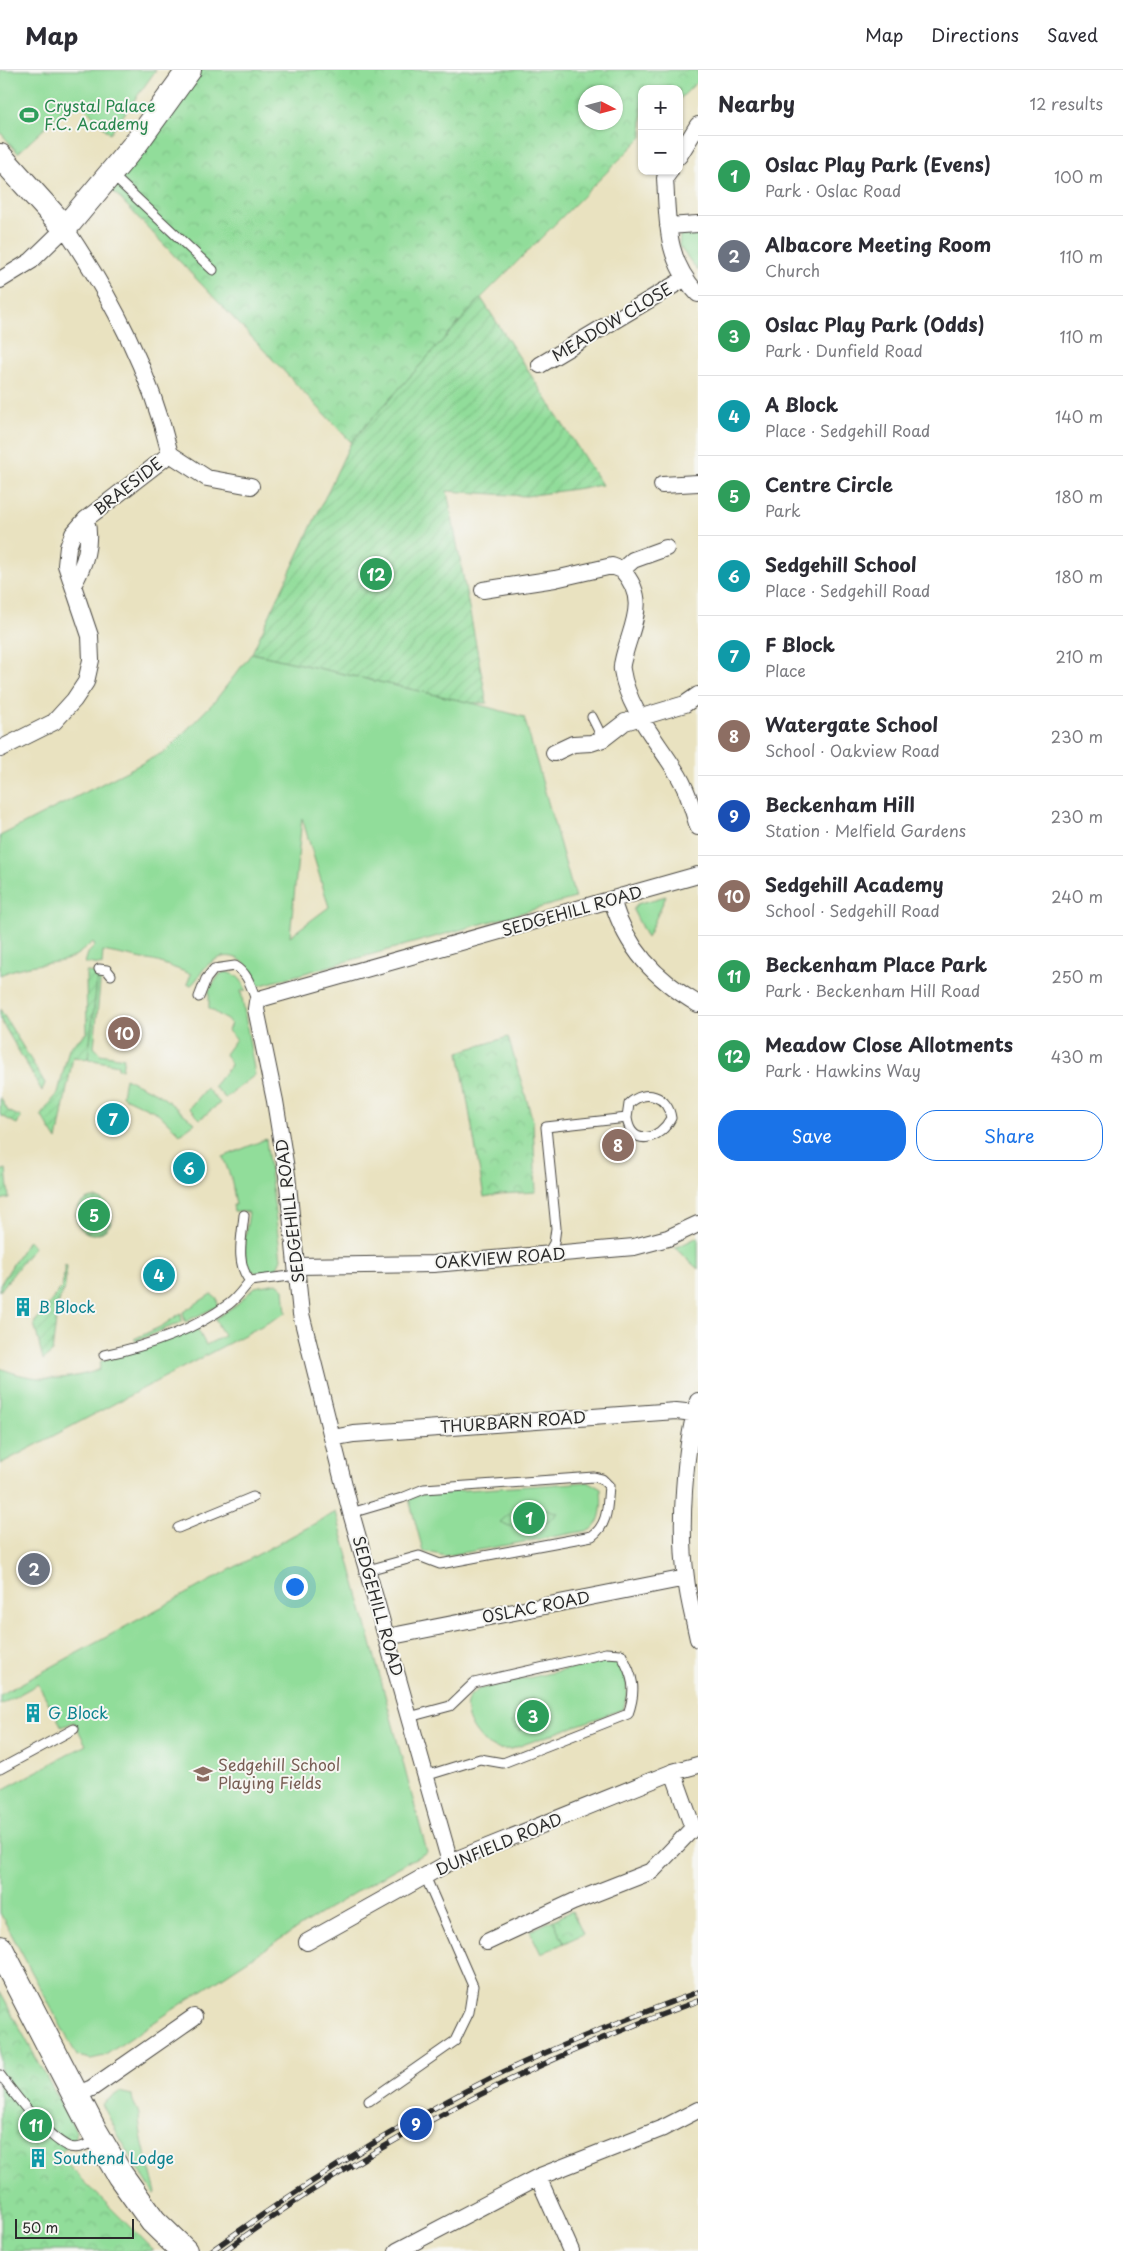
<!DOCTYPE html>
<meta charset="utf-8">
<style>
:root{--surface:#fff;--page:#f2f2f3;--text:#2b2b33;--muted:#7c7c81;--line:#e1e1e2;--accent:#1a73e8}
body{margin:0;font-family:"Playpen Sans",sans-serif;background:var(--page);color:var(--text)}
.controls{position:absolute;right:15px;top:15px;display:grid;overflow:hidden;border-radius:10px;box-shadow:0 1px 4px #0004}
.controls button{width:45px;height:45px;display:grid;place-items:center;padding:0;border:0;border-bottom:1px solid var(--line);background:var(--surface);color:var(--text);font:25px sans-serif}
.compass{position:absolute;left:578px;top:15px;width:45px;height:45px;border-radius:50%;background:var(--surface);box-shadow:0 1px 4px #0004;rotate:96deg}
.scale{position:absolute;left:15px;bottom:12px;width:119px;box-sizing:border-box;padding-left:5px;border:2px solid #2b2b2b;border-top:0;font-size:14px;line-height:18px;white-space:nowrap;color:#2b2b2b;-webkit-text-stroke:4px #f6f6f2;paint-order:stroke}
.you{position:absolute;left:294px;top:1516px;width:18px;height:18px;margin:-12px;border:4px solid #fff;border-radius:50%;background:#1a73e8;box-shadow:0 0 0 8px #1a73e833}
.badge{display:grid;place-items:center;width:32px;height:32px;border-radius:50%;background:var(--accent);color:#fff;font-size:16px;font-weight:700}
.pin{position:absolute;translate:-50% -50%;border:2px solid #fff;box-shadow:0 1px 5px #0006}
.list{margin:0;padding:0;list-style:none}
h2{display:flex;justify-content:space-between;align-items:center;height:65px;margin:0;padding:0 20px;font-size:21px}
h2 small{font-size:16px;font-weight:400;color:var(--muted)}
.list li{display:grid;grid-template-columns:32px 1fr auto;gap:15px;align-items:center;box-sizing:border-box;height:80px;padding:0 20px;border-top:1px solid var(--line)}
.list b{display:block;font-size:19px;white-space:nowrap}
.list p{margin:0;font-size:16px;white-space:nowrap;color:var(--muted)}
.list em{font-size:16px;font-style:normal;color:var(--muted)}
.actions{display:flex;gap:10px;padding:15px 20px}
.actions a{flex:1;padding:11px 0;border:1px solid var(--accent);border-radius:20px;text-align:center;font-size:18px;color:var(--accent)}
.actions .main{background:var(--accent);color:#fff}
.map{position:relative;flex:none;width:698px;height:2181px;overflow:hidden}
header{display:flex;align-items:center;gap:30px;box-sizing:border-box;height:70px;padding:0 25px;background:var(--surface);border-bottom:1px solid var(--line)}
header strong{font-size:24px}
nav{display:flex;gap:28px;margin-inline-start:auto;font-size:18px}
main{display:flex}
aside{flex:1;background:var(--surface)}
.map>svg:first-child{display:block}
.grass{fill:#91dd9a;stroke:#5e8462;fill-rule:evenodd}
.park{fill:url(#park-crowns);stroke:#5e8462;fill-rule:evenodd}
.garden{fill:url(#garden-furrows);stroke:#5e8462}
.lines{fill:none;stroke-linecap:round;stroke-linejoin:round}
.lane-casing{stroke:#484641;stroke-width:11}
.street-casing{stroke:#484641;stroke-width:18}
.secondary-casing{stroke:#484641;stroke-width:26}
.primary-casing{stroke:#484641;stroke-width:28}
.lane{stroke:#fff;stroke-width:9}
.street{stroke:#fff;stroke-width:16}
.secondary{stroke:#fff;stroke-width:24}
.primary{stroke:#fff;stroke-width:26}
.rail-casing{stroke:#2b2b2b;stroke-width:5.5}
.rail{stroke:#f6f6f2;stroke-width:4;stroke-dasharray:11;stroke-linecap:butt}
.labels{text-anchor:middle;stroke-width:4;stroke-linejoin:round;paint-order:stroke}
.leisure-label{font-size:16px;fill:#27864d;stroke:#f6f6f2;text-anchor:start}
.street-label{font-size:16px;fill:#2b2b2b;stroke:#f6f6f2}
.culture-label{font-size:16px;fill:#0d838f;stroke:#f6f6f2;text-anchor:start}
.education-label{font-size:16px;fill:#785e54;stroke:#f6f6f2;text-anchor:start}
</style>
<header>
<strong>Map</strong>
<nav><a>Map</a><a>Directions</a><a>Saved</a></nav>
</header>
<main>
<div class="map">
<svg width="698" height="2181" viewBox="0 0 698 2181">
<defs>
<pattern id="park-crowns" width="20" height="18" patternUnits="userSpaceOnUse" patternTransform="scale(1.25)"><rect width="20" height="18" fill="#91dd9a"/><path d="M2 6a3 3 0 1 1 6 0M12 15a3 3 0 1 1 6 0" fill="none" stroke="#7dbe85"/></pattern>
<pattern id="garden-furrows" width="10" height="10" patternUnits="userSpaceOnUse" patternTransform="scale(1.25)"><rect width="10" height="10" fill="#91dd9a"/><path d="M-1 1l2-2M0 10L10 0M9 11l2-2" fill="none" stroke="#7dbe85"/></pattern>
</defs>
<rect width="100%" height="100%" fill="#f6f6f2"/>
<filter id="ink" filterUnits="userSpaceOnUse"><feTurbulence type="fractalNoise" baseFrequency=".02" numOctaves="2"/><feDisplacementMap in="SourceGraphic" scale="10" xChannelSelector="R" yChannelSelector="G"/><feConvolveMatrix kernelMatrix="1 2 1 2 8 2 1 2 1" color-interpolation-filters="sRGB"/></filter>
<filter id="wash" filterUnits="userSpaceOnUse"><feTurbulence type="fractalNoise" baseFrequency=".0096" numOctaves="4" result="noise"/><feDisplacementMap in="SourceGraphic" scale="20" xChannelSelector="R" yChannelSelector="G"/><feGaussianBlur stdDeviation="1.12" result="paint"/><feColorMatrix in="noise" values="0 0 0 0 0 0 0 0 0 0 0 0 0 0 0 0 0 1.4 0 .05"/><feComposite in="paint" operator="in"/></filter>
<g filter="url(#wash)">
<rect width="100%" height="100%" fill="#e9e2c0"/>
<path class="grass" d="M0,0H156L110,64L77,28L18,83L0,62Z
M693,161L698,163V201L679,176L680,165Z
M252,583L472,633L524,647L575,828L258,916C252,893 231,876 209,894C201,900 199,909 191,915L187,914L191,904L158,892L103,881L102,895L85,893L88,883L95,876L93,872C84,879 74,889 62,891C40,895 22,895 0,905V766L166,681L214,632ZM302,748L329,837L290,866Z
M666,826L647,868L633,840L637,834Z
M226,902C238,905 241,908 246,920L241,921L255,1005L225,1028L214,1016L231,995L225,984L236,969L228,961L231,953L209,938V920L220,904Z
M98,903H101L94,977L100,984L124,988L122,999H118V995L88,989Z
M125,1008L160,1025L195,1053L180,1064L158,1043L122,1026Z
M206,1018L220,1033L200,1049L189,1038Z
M266,1069L281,1189L276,1200L257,1203C237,1196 247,1159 249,1142L234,1141L233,1135H236L231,1108L223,1087Z
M698,1167V1199L675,1178Z
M277,1213L284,1219L286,1243L0,1394V1298C33,1312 65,1311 99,1300L101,1291L197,1258L206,1275L224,1266L215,1249L236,1235L255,1217Z
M211,1224L217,1229L218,1236L185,1252L183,1242Z
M181,1243L182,1252L136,1271L134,1269L162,1256Z
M589,1412L601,1419C602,1433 603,1451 591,1460L445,1486L423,1481L409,1429L422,1423Z
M336,1442L427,1782C376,1808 328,1839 279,1870C220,1908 162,1947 104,1986L91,1989L77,1986L0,1843V1721L86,1675L74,1652L62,1657L38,1614L0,1635V1625Z
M613,1589C629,1600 629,1622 623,1639L511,1679C506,1679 499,1680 495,1678C479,1673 458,1643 470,1626C472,1624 477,1621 479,1619Z
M553,1850L564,1873L541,1884L530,1861Z
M119,2022L132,2025C132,2034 139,2039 139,2046C140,2072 150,2098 156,2123L154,2124L121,2070L102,2034Z"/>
<path class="park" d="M199,0H698V11L679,30V19H642V67L481,228L351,372L113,121ZM586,22H616V52H586Z
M508,967L533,1051L536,1122L500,1124L484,1127L459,982Z
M535,1435L558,1443C540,1461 522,1463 500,1452L514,1440Z
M534,1629L538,1635L550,1640L552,1649L548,1654L529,1653L519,1661L512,1653L519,1641V1634L523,1630Z
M572,1841L583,1864L564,1873L553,1850Z
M0,1922L76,2061L74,2070L58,2085L154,2181H0Z"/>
<path class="garden" d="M481,228L602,415L526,426L447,421L487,633H472L252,583L351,372Z
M86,902L98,903L88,989L73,987L57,1070L41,1045L58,1023L69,978L87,962Z
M0,939L45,1013L42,1021L0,949Z
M0,1027L8,1041L21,1047L17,1054L0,1045Z
M6,1099L9,1128L0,1130V1101Z
M76 1146a18 18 0 1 1 36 0a18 18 0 1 1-36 0Z
M28,1170L34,1177L0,1221V1215Z
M65,1195L67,1196L65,1216L58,1234L52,1283L43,1290L34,1253L62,1217Z"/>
</g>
<g filter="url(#ink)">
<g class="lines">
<g class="lane-casing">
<path id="lane" d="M111,104L213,200
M592,647L603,669
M99,899L107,900L111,905
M199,927L206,909L214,899L235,896C249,904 251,918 257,932
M547,1185L554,1173L556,1158L546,1057L627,1048C631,1078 660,1070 671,1048C668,1026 645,1018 629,1034L627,1048
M250,1211L298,1205
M104,1285C148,1276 192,1261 229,1234C237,1228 243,1219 250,1211C235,1193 242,1167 244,1145
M351,1443L402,1428L424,1419L594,1407L602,1409L609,1416C607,1435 609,1454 592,1466L440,1494L419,1486L368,1500
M178,1458L253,1427
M409,1647L450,1636L474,1613L606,1583L621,1584C633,1606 637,1619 628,1644L503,1693L480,1689L425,1706
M0,1699L74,1659
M0,2005C15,2025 44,2064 67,2076C77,2081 87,2075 96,2070
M369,2031L455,1971L469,1942L473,1916L425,1806"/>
</g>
<g class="street-casing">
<path id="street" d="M679,86L698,55
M670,101L665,108C668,153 665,189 698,224
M668,156L698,154
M0,210L31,191L65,158C112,228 150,301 170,384L207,408L251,416
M540,295L684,209
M662,415L698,413
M622,500C649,530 632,554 624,586C623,590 621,596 622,600C628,639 655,668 675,700C687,718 692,737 698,757
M73,515C85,494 92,473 86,449
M483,520L555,509L612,496L622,500L633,490L666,478
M0,679L54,652L74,630L86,612L91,590L90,566L66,495L68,477L73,464L86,449L170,384
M554,683L573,674L591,673L603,669L625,652L685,634L698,625
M612,830C627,879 654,908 698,934
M297,1196L433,1194L634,1177L668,1168L698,1154
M698,1331C684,1380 679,1458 686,1508C688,1529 694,1549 698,1569
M332,1368L354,1364L676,1341L695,1343
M387,1567L686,1508
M450,1792L351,1443L301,1244L287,1105L275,1031L256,939L257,932L263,928L698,805
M307,1872L450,1792L673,1702L698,1695
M487,1872L573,1832L652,1801L693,1758L673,1702
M76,2025L92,2018L194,1947
M538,2107L571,2181
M397,2181L538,2107L663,2058L698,2040"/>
</g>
<g class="secondary-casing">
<path id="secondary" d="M0,86L65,158L137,72L189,0"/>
</g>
<g class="primary-casing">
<path id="primary" d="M0,1879L93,2059L120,2105L153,2151L184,2181"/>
</g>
<use href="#lane" class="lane"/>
<use href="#street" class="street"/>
<use href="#secondary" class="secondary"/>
<use href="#primary" class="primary"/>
<g class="rail-casing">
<path id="rail" d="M211,2181C301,2116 395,2056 495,2006C561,1974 629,1948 698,1922
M224,2181C369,2075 529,1992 698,1931"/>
</g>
<use href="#rail" class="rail"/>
</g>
</g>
<defs>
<g id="stadium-bare" transform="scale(1.5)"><path d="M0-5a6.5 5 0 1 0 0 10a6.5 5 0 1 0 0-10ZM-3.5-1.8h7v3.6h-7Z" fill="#2e9e5b" stroke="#f6f6f2" stroke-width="2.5" paint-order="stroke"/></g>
<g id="building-bare" transform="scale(1.5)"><path d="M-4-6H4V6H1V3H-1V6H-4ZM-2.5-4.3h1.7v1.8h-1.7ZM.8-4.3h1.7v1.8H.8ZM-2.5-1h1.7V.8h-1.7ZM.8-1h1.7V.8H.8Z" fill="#0f9aa8" stroke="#f6f6f2" stroke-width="2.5" paint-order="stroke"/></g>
<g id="school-bare" transform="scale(1.5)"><path d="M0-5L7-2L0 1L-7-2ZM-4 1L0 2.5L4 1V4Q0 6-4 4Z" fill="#8d6e63" stroke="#f6f6f2" stroke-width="2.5" paint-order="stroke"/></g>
</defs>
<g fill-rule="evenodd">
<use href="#stadium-bare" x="29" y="45"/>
<use href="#building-bare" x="23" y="1237"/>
<use href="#building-bare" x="33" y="1643"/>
<use href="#school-bare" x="203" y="1704"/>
<use href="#building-bare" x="38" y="2088"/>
</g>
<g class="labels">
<g class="leisure-label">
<text x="44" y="42">Crystal Palace<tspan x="44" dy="18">F.C. Academy</tspan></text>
</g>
<g class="street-label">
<text transform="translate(612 252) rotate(-31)" y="6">MEADOW CLOSE</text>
<text transform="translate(128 416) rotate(-38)" y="6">BRAESIDE</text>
<text transform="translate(572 841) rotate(-16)" y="6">SEDGEHILL ROAD</text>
<text transform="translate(290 1141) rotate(-97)" y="6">SEDGEHILL ROAD</text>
<text transform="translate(500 1188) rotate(-4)" y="6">OAKVIEW ROAD</text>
<text transform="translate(513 1352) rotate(-4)" y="6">THURBARN ROAD</text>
<text transform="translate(378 1536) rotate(74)" y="6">SEDGEHILL ROAD</text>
<text transform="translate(536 1537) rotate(-11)" y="6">OSLAC ROAD</text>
<text transform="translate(499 1774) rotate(-23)" y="6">DUNFIELD ROAD</text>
</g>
<g class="culture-label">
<text x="38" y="1243">B Block</text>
<text x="48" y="1649">G Block</text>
<text x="53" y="2094">Southend Lodge</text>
</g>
<g class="education-label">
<text x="218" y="1701">Sedgehill School<tspan x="218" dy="18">Playing Fields</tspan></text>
</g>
</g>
</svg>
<div class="controls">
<button>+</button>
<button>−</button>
</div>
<svg class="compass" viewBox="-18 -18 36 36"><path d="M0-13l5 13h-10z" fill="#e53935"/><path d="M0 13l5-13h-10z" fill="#7c7c81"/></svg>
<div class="scale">50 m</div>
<div class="you"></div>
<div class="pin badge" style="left:529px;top:1448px;background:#2e9e5b">1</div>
<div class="pin badge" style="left:34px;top:1499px;background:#6b7280">2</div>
<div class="pin badge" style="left:533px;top:1646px;background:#2e9e5b">3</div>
<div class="pin badge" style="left:159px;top:1205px;background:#0f9aa8">4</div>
<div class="pin badge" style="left:94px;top:1145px;background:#2e9e5b">5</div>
<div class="pin badge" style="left:189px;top:1098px;background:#0f9aa8">6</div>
<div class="pin badge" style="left:113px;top:1049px;background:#0f9aa8">7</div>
<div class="pin badge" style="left:618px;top:1075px;background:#8d6e63">8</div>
<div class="pin badge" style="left:416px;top:2054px;background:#1a4fb4">9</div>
<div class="pin badge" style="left:124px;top:963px;background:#8d6e63">10</div>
<div class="pin badge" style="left:36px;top:2055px;background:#2e9e5b">11</div>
<div class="pin badge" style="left:376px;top:504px;background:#2e9e5b">12</div>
</div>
<aside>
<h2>Nearby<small>12 results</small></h2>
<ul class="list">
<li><span class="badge" style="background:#2e9e5b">1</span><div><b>Oslac Play Park (Evens)</b><p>Park · Oslac Road</p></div><em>100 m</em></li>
<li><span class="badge" style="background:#6b7280">2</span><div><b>Albacore Meeting Room</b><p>Church</p></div><em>110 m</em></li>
<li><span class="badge" style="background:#2e9e5b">3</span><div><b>Oslac Play Park (Odds)</b><p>Park · Dunfield Road</p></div><em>110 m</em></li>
<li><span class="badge" style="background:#0f9aa8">4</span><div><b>A Block</b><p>Place · Sedgehill Road</p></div><em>140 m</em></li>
<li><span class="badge" style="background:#2e9e5b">5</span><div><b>Centre Circle</b><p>Park</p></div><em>180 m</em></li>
<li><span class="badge" style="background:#0f9aa8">6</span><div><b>Sedgehill School</b><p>Place · Sedgehill Road</p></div><em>180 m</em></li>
<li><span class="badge" style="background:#0f9aa8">7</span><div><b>F Block</b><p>Place</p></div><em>210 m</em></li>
<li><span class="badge" style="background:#8d6e63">8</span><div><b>Watergate School</b><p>School · Oakview Road</p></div><em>230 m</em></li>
<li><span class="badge" style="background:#1a4fb4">9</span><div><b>Beckenham Hill</b><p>Station · Melfield Gardens</p></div><em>230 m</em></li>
<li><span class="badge" style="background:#8d6e63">10</span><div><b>Sedgehill Academy</b><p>School · Sedgehill Road</p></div><em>240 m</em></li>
<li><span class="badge" style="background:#2e9e5b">11</span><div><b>Beckenham Place Park</b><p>Park · Beckenham Hill Road</p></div><em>250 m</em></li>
<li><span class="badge" style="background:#2e9e5b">12</span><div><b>Meadow Close Allotments</b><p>Park · Hawkins Way</p></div><em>430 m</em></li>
</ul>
<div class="actions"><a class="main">Save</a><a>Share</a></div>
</aside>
</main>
